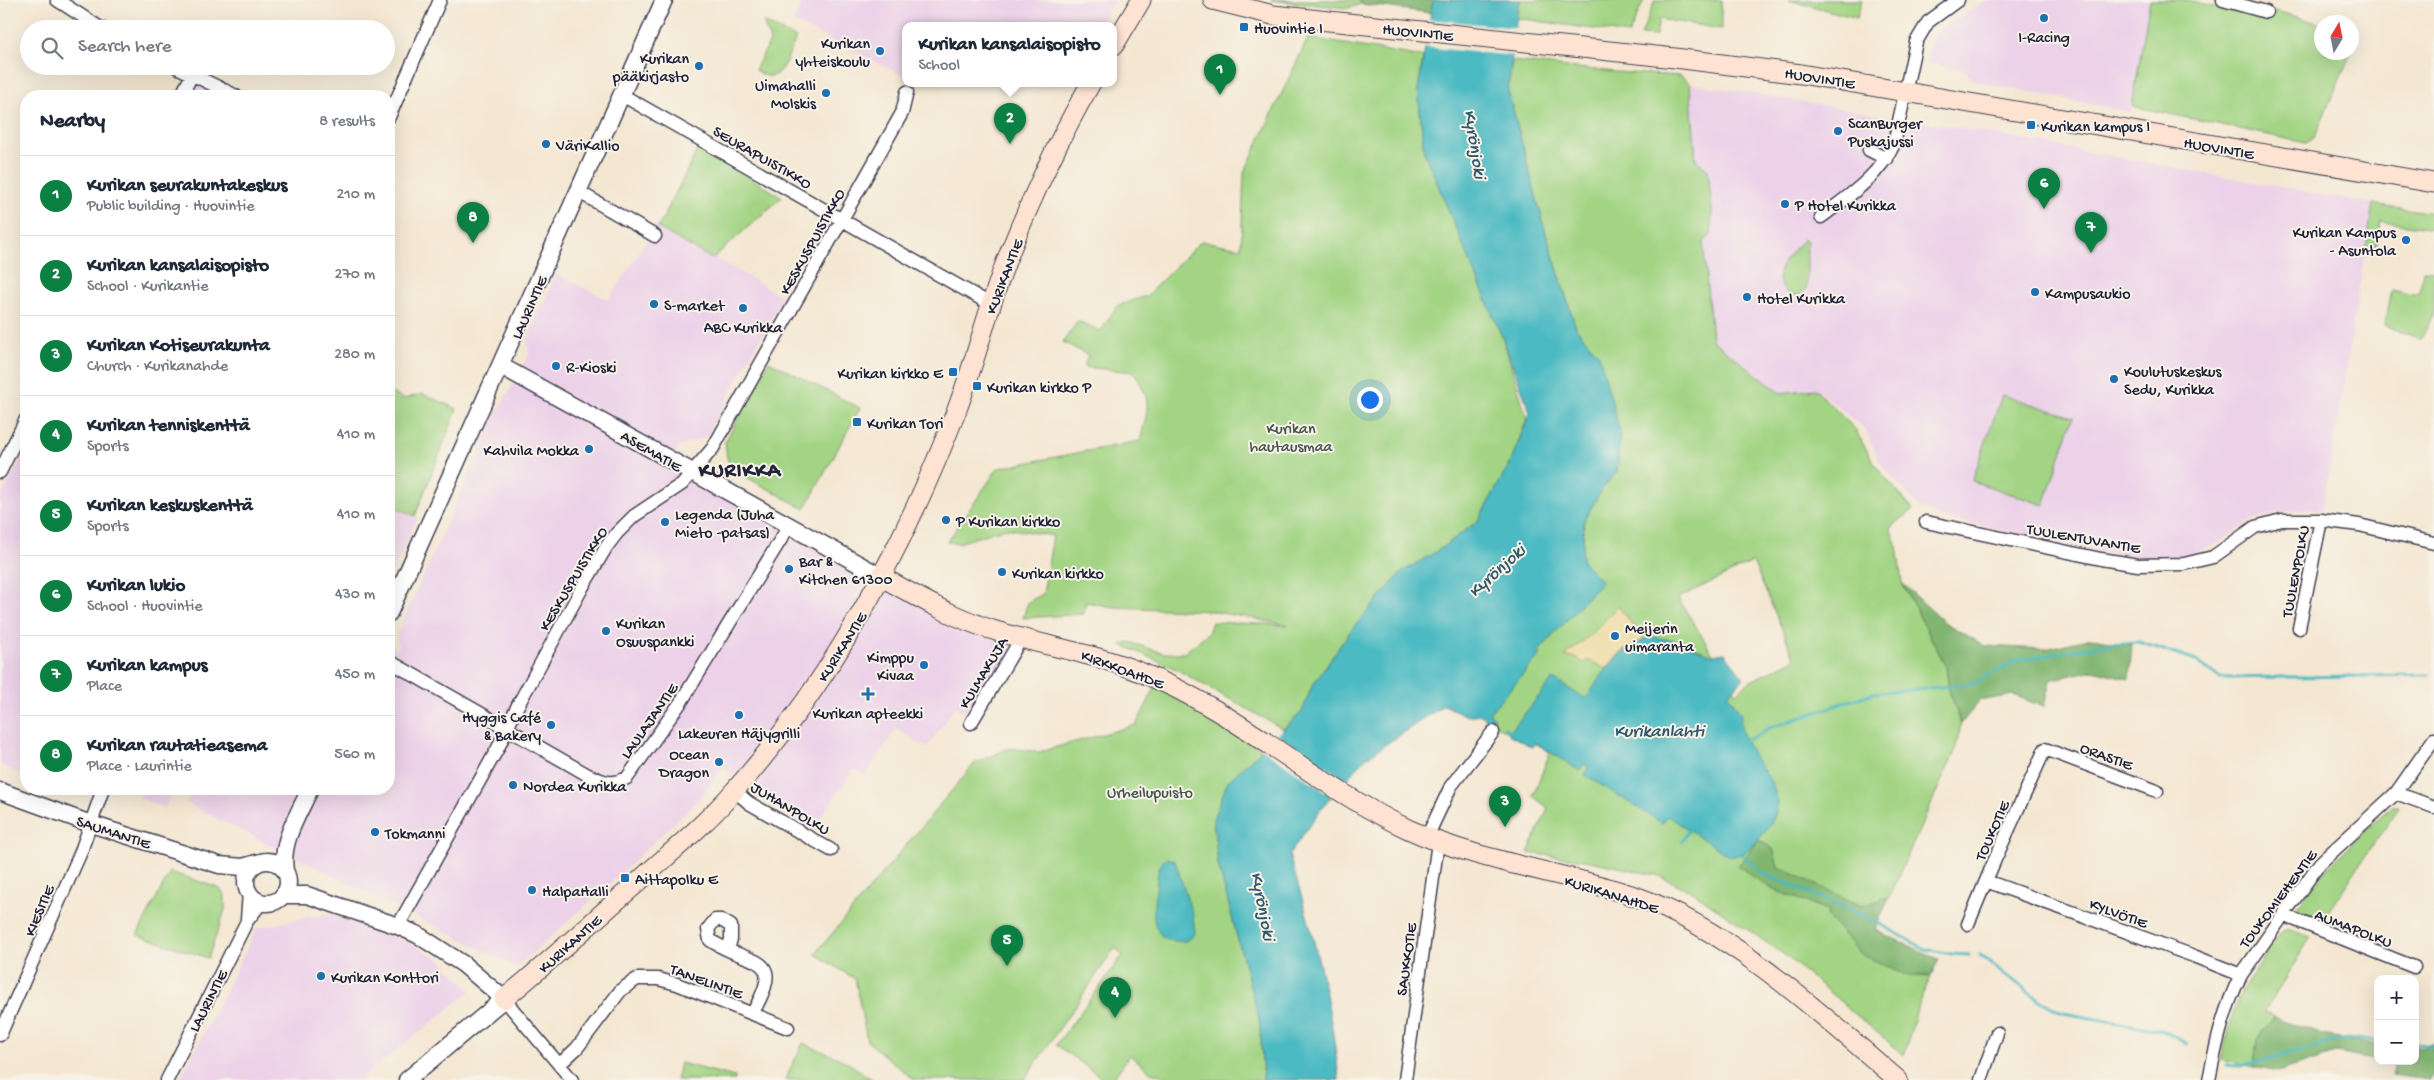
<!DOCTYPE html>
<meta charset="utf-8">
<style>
:root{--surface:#fff;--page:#f6f6f7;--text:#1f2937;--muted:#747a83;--line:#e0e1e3;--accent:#0b8043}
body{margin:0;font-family:"Gochi Hand",sans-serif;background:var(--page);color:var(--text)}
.controls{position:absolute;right:15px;bottom:15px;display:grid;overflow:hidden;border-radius:10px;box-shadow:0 5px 20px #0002}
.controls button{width:45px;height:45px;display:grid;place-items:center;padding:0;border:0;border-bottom:1px solid var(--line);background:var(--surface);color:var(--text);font:25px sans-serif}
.compass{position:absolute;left:2314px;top:15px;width:45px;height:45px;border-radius:50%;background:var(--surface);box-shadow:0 5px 20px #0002;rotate:10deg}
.you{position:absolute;left:1369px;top:399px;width:18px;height:18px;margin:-12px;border:4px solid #fff;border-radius:50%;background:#1a73e8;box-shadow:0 0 0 8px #1a73e833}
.badge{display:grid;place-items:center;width:32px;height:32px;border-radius:50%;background:var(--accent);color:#fff;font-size:16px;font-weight:700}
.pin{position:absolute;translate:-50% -41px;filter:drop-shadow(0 1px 2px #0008)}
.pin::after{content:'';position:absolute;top:26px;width:18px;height:15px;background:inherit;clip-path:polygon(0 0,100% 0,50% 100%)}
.popup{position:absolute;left:902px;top:22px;width:215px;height:65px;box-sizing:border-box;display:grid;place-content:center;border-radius:10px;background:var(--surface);filter:drop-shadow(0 1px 4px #0005);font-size:16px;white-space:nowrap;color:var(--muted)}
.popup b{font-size:19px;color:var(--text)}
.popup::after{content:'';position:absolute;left:50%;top:100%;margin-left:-10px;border:10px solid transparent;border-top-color:var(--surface)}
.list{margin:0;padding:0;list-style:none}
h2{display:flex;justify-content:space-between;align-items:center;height:65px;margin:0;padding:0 20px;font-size:21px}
h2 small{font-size:16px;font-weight:400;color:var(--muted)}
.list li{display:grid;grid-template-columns:32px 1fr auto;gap:15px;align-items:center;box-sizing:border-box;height:80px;padding:0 20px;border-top:1px solid var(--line)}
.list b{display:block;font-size:19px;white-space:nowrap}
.list p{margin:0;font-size:16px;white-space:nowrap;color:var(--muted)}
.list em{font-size:16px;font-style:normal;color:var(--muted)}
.icon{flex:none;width:28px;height:28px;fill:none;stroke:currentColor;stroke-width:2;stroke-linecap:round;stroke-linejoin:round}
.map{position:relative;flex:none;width:2434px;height:1080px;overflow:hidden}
.search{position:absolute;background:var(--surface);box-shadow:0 5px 20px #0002;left:20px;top:20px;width:375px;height:55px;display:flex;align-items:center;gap:12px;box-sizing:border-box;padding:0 18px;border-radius:28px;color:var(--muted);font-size:19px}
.panel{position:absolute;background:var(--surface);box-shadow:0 5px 20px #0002;left:20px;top:90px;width:375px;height:705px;border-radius:20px}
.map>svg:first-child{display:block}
.built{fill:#ecd1e9}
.green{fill:#a2d483;stroke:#627b5f;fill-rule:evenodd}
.forest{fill:#81b671;stroke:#526c56}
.sand{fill:#eeda9e;stroke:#887e6c}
.water{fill:#4bbac2;stroke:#366e7e}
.pier{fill:#f4e7d2}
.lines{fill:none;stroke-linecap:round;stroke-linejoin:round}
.stream{stroke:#4bbac2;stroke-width:3}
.minor-casing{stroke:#424052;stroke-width:15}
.tertiary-casing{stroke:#424052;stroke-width:19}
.secondary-casing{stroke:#424052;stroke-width:21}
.minor{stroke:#fff;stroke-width:12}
.tertiary{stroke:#fff;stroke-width:16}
.secondary{stroke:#fee3d2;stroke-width:19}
.poi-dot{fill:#1f6fb2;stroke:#f7f3e8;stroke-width:2}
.labels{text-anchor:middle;stroke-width:4;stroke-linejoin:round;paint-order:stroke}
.poi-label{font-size:16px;fill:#22223b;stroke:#f7f3e8;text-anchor:start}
.street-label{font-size:16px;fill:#22223b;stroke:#f7f3e8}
.park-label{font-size:16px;fill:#485751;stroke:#f7f3e8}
.water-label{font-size:18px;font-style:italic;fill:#30576a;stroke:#f7f3e8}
.district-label{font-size:21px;font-weight:bold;letter-spacing:1px;fill:#22223b;stroke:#f7f3e8}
</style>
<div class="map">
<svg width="2434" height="1080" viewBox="0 0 2434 1080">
<rect width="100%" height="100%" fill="#f7f3e8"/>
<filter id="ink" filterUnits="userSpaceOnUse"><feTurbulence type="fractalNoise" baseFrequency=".02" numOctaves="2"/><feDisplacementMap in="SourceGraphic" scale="10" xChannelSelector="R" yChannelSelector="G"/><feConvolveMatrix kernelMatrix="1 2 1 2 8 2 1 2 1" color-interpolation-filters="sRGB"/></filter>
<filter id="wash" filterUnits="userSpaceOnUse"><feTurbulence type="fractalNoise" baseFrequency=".0096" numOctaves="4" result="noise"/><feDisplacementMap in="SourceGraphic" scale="20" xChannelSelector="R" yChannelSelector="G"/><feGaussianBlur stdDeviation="1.12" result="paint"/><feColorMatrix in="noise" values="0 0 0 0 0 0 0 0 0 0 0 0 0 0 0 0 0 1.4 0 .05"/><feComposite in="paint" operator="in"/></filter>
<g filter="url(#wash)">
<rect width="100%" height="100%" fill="#f4e7d2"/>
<path class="built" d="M804,0H1114L1098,25H906V77L794,22Z
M1987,0H2150L2131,112L1974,81L1966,71L1927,62L1933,34Z
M189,79L225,96H182Z
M1690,83L1965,129L2373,204L2322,511L2306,510L2275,513L2247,523L2218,543L2189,556L2146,557L2097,551L1937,516L1919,507L1880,463L1866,430L1816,389L1780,393L1712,340Z
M657,224L783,297L706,437L677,447V472L903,597L1020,652L978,721L955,707L927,748L896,729L865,776L854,769L812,830L754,791L723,767L698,800L615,879L517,967L186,803L193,789H389V646L398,650L397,634L495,417L529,354L527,340L556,274L609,300Z
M26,450V775L0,765V499Z
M389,504L418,517L389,579Z
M139,789H174L165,808L140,798Z
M328,913L410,943L441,960L471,991L359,1080H180L257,928Z"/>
<path class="green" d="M1271,0H1358L1361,4L1348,8Z
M1521,0H1644L1629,34L1516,18Z
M1655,0H1721L1722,29L1659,19L1656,36L1641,35Z
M1788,0H1862L1857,18Z
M2150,0H2188L2270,20L2273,10L2321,24L2322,52L2351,53L2314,138L2306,143L2132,106Z
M763,22L796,38C787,57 780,90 755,70L770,41Z
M1308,38L1423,57L1418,90L1424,152L1503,339L1527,418L1511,462L1478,521L1439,550L1403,572L1352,629L1313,684L1302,712L1283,729L1174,668L1122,645L1129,642L1164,653H1184L1208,633L1212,622L1288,625L1211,611L1114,607L1086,602L1084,614L1023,618L1028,602L1043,594L1053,536L1006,528L959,543L947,542L998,468L1140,441C1148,408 1153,403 1134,372L1084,367L1088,355L1063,342L1078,321L1101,331L1117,306L1146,296L1201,241L1241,248L1244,173Z
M1512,61L1615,72L1681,76L1690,83L1696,160L1708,170L1712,209L1711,235L1703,242L1712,340L1780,393L1815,389L1854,428L1877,468L1913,510L1890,528L1897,546L1902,583L1946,666L1949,690L1961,724L1955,751L1889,897L1862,906L1778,867L1773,849L1772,889L1828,910L1908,976L1931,977L1919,1002L1904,1055L1786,956L1693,892L1660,876L1585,860L1528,853L1548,808L1533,796L1550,752L1535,743L1532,747L1489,721L1493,717L1489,713L1540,655L1538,652L1602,581L1582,561L1584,520L1602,489L1617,472L1599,355L1576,328L1546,233L1508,91ZM1753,562L1795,659L1749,682L1737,693L1678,598Z
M699,147L782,197L712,259L658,228Z
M2373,204L2434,213V229L2381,221L2376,250L2366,248Z
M1804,239L1807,241C1806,250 1808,282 1806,288C1798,305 1777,290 1779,275C1781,261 1795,249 1804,239Z
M2423,270L2434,271V317C2427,323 2426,332 2420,340L2385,325L2392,289L2412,294L2420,292Z
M769,361L860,408L805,509L733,470L727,458L725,442Z
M389,392L404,399L423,394L457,409L415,516L389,504Z
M2002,395L2073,417L2044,505L1972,481Z
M1156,686L1187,699L1261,749L1213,819L1218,864L1260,1023L1263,1080H1176L1151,1072L1130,1055L1112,1080H1105L1056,1045L1123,955L1115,948L1024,1080H914L867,1041L855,979L815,954L974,764L1009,748L1039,752L1136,725Z
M2392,806H2399L2319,925L2300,916L2296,908C2323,869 2357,838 2392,806Z
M170,872L219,888L225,895V910L208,958L137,935Z
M2287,929L2311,937L2264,1012L2275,1017L2257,1039L2254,1067L2221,1060L2237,999L2279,934Z
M803,1043L847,1062L873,1080H785Z
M680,1063L735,1077V1080H676Z"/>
<path class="forest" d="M1358,0H1433L1431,13L1361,4Z
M1902,583L1944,622L1985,646L2045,649L2092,638L2132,645L2129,679L2093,670L2050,680L2044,707L2013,695L1979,701L1961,724L1949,690L1946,666Z
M1759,840L1773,849L1778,867L1862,906L1889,897L1875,930L1939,959L1931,976H1908L1861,954L1828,917L1827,910L1772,889L1738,866Z
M2275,1017L2322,1035L2378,1045V1061L2336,1053L2278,1072L2254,1067L2257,1039Z
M2434,1043V1072L2430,1080L2392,1075L2394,1065L2378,1061H2415V1047L2424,1048Z"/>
<path class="sand" d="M1618,606L1644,640L1621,652L1606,669L1588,660L1583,663L1577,658L1565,656L1593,633Z"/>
<path class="water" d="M1433,0H1521L1518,4L1508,91L1546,233L1576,328L1599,355L1620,431L1617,472L1602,489L1584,520L1582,561L1602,581L1538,652L1541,654L1489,713L1494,717L1489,721L1479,714L1467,716L1444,705L1366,758L1321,809L1289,855C1313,931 1331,1001 1339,1080H1263L1260,1023L1218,864L1213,819L1228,781L1302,712L1313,684L1352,629L1403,571L1439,550L1478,521L1511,462L1530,412L1503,339L1424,152L1418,90Z
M1651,637L1672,640L1713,655L1725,653L1744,678L1728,695L1741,714C1736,764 1806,785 1763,834C1751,849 1748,853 1730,857L1668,816L1662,823L1585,775L1589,766L1583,764L1580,771L1536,743L1532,747L1508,734L1553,679L1586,699C1605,670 1617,650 1651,637Z
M1167,858L1175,861L1193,916L1195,933C1190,941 1185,942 1175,941C1149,939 1153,908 1156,890C1158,877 1156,866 1167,858Z"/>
<path class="pier" d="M1427,19L1518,28L1515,56L1423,47Z
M1275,733L1349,782L1335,798L1259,747Z"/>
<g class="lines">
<path class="stream" d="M1505,728L1510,731
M1744,741L1753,738L1769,728L1873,693L1973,684L2016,661L2100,645L2139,642L2196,661L2220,678L2429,675
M1682,841L1689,830
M1742,855L1762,873L1865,916L1925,949L1952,954L1969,955
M1980,955L2039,1000L2063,1013L2164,1031L2187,1044
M2415,1044L2434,1046
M2226,1066L2237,1067L2347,1038L2378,1041"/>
</g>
</g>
<g filter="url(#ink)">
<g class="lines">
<g class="minor-casing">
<path id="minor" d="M57,0L102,29
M2223,0L2266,12
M175,66L236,96
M622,95L992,305
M181,96L192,75
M389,117L440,0
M1869,150L1887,159
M579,192L655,236
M1821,217C1849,196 1879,176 1894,144L1916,42L1928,22L1958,0
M0,472L26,419
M1926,522L2101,559L2138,565L2184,564L2213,557L2255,527L2282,520H2321L2359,525L2434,543
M2299,628L2321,520
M389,661L588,775C602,781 612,786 627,778L681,702L789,526
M971,723L1022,637
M735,791L749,803L831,850
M2396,793L2434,807
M1427,837L1451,786L1493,732
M1986,881L2191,955L2241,975
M2283,915L2414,967
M247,919L249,893
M1968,924L1993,864L2045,749L2157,791
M398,926L498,748L518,705L582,588L607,546L617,533L634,516L682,484L713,448L902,113L907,92
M728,950L731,939V926L721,920H715L708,929L710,940C751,968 788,951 752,1014
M504,999L572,1080
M0,1035L80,854L103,789
M560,1064L577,1048L621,990L637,979H658L677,984L788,1028
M167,1080L247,921L258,907L267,902
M1405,1080L1438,842
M1981,1080L1997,1033
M2209,1080C2216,1044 2224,1008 2241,975L2320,863L2396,793L2434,739"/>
</g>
<g class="tertiary-casing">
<path id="tertiary" d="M501,366L882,577
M389,613L664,0
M0,791L91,824L219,865L243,867L257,863
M246 882a21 21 0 1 1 42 0a21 21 0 1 1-42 0Z
M285,870C280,841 299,814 310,789
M283,895H307L398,926L418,935L463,964L504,999L407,1080"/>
</g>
<g class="secondary-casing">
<path id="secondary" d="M1213,0L1273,15L1675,58L1801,74L2434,183
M1114,45L1141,0
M882,577C919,598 956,619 996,631C1044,646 1093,653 1140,672C1238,711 1314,785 1408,829C1484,864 1563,871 1640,898C1734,932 1823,1016 1898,1080
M504,999C549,962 593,921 638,882C671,852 706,824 735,790C832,682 901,552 954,417C975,365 987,310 1007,259C1031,199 1059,138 1091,83"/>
</g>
<use href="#minor" class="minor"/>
<use href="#tertiary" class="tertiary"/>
<use href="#secondary" class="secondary"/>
</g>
</g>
<g class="poi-dot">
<circle cx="2044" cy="18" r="5"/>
<rect x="1239" y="22" width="10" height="10" rx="2.5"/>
<circle cx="880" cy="51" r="5"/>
<circle cx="699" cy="66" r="5"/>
<circle cx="826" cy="93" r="5"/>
<rect x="2026" y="120" width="10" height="10" rx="2.5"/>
<circle cx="1838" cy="131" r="5"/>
<circle cx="546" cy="144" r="5"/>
<circle cx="1785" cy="204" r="5"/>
<circle cx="2406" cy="240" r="5"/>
<circle cx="2035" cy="292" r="5"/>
<circle cx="1747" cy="297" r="5"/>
<circle cx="654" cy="304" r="5"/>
<circle cx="743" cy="308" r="5"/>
<circle cx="556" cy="366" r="5"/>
<rect x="948" y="367" width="10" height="10" rx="2.5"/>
<circle cx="2114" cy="379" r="5"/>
<rect x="972" y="381" width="10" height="10" rx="2.5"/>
<rect x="852" y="417" width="10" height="10" rx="2.5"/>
<circle cx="589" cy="449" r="5"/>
<circle cx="946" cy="520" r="5"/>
<circle cx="665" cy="522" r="5"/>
<circle cx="789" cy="569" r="5"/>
<circle cx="1002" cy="572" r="5"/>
<circle cx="606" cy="631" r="5"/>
<circle cx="1615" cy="636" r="5"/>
<circle cx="924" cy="665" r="5"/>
<path d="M865.5 686.5h5v5h5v5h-5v5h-5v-5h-5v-5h5z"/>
<circle cx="739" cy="715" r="5"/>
<circle cx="551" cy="725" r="5"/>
<circle cx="719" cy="762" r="5"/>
<circle cx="513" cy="785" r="5"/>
<circle cx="375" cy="832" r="5"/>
<rect x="620" y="873" width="10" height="10" rx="2.5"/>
<circle cx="532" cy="890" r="5"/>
<circle cx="321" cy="976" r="5"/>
</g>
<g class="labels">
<g class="poi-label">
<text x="1254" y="33">Huovintie I</text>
<text x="2044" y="42" text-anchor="middle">I-Racing</text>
<text x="870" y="48" text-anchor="end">Kurikan<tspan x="870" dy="18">yhteiskoulu</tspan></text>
<text x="689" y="63" text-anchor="end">Kurikan<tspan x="689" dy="18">pääkirjasto</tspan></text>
<text x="816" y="90" text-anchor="end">Uimahalli<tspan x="816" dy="18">Molskis</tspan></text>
<text x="1848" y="128">ScanBurger<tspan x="1848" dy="18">Puskajussi</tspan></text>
<text x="2041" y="131">Kurikan kampus I</text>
<text x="556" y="150">VäriKallio</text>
<text x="1795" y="210">P Hotel Kurikka</text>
<text x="2396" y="237" text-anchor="end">Kurikan Kampus<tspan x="2396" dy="18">- Asuntola</tspan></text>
<text x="2045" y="298">Kampusaukio</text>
<text x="1757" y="303">Hotel Kurikka</text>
<text x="664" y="310">S-market</text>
<text x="743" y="332" text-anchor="middle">ABC Kurikka</text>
<text x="566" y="372">R-Kioski</text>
<text x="2124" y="376">Koulutuskeskus<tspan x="2124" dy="18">Sedu, Kurikka</tspan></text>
<text x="943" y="378" text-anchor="end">Kurikan kirkko E</text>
<text x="987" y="392">Kurikan kirkko P</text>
<text x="867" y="428">Kurikan Tori</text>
<text x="579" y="455" text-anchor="end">Kahvila Mokka</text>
<text x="675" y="519">Legenda (Juha<tspan x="675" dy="18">Mieto -patsas)</tspan></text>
<text x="956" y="526">P Kurikan kirkko</text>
<text x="799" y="566">Bar &amp;<tspan x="799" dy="18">Kitchen 61300</tspan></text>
<text x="1012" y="578">Kurikan kirkko</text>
<text x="616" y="628">Kurikan<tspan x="616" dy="18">Osuuspankki</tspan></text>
<text x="1625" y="633">Meijerin<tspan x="1625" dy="18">uimaranta</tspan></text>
<text x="914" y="662" text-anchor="end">Kimppu<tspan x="914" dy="18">Kivaa</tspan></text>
<text x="868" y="718" text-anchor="middle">Kurikan apteekki</text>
<text x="541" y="722" text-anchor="end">Hyggis Café<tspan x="541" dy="18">&amp; Bakery</tspan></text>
<text x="739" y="738" text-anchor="middle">Lakeuren Häjygrilli</text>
<text x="709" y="759" text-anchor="end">Ocean<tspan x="709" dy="18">Dragon</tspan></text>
<text x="523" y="791">Nordea Kurikka</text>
<text x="385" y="838">Tokmanni</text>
<text x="635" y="884">Aittapolku E</text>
<text x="542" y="896">HalpaHalli</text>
<text x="331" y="982">Kurikan Konttori</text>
</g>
<g class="street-label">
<text transform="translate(1418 31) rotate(6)" y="6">HUOVINTIE</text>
<text transform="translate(1820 77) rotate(9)" y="6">HUOVINTIE</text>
<text transform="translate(2219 147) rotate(10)" y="6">HUOVINTIE</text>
<text transform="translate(763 156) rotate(30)" y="6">SEURAPUISTIKKO</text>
<text transform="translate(811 241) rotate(-61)" y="6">KESKUSPUISTIKKO</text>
<text transform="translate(1003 276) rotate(-69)" y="6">KURIKANTIE</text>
<text transform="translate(528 307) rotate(-66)" y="6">LAURINTIE</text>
<text transform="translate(652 450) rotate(30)" y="6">ASEMATIE</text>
<text transform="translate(2084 537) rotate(10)" y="6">TUULENTUVANTIE</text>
<text transform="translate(2294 571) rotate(-79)" y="6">TUULENPOLKU</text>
<text transform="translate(572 578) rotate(-59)" y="6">KESKUSPUISTIKKO</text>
<text transform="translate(841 646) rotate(-58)" y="6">KURIKANTIE</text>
<text transform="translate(1123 668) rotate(20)" y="6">KIRKKOAHDE</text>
<text transform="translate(982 672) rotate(-59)" y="6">KULMAKUJA</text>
<text transform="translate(648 720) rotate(-55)" y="6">LAULAJANTIE</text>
<text transform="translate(2107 755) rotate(20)" y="6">ORASTIE</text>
<text transform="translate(791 807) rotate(31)" y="6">JUHANPOLKU</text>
<text transform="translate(1991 830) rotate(-66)" y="6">TOUKOTIE</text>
<text transform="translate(114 831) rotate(18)" y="6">SAUMANTIE</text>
<text transform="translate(1612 893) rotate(17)" y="6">KURIKANAHDE</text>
<text transform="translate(2277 898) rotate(-53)" y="6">TOUKOMIEHENTIE</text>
<text transform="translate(38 910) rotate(-67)" y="6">KIESITIE</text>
<text transform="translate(2119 912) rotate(20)" y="6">KYLVÖTIE</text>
<text transform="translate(2354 927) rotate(21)" y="6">AUMAPOLKU</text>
<text transform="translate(569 943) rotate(-42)" y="6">KURIKANTIE</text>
<text transform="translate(1405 959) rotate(-82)" y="6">SAUKKOTIE</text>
<text transform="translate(707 980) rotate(20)" y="6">TANELINTIE</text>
<text transform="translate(207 1000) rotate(-63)" y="6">LAURINTIE</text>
</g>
<g class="park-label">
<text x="1291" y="433">Kurikan<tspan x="1291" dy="18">hautausmaa</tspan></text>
<text x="1150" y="797">Urheilupuisto</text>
</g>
<g class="water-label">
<text transform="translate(1476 144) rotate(81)" y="6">Kyrönjoki</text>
<text transform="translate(1496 570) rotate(-42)" y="6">Kyrönjoki</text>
<text x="1659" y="736">Kurikanlahti</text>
<text transform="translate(1264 906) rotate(79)" y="6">Kyrönjoki</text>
</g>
<g class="district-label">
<text x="740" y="476">KURIKKA</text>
</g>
</g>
</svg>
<div class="controls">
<button>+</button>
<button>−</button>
</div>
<svg class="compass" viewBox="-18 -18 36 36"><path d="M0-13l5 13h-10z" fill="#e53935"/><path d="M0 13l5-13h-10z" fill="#747a83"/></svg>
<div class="you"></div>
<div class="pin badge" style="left:1220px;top:95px">1</div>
<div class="pin badge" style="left:1010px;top:144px">2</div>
<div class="popup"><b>Kurikan kansalaisopisto</b>School</div>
<div class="pin badge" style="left:1505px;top:827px">3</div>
<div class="pin badge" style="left:1115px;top:1018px">4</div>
<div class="pin badge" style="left:1007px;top:966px">5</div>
<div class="pin badge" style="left:2044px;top:209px">6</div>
<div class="pin badge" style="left:2091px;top:253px">7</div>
<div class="pin badge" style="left:473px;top:243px">8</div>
<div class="search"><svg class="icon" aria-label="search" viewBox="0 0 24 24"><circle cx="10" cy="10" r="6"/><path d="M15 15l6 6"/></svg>Search here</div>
<section class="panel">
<h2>Nearby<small>8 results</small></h2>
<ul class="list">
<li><span class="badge">1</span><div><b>Kurikan seurakuntakeskus</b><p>Public building · Huovintie</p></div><em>210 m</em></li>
<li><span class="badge">2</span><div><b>Kurikan kansalaisopisto</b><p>School · Kurikantie</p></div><em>270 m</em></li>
<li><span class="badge">3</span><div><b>Kurikan Kotiseurakunta</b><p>Church · Kurikanahde</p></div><em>280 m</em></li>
<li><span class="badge">4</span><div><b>Kurikan tenniskenttä</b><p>Sports</p></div><em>410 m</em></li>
<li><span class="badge">5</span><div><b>Kurikan keskuskenttä</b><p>Sports</p></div><em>410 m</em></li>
<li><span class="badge">6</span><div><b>Kurikan lukio</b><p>School · Huovintie</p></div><em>430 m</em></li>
<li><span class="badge">7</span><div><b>Kurikan kampus</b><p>Place</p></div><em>450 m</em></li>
<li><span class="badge">8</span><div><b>Kurikan rautatieasema</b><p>Place · Laurintie</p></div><em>560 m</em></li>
</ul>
</section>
</div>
